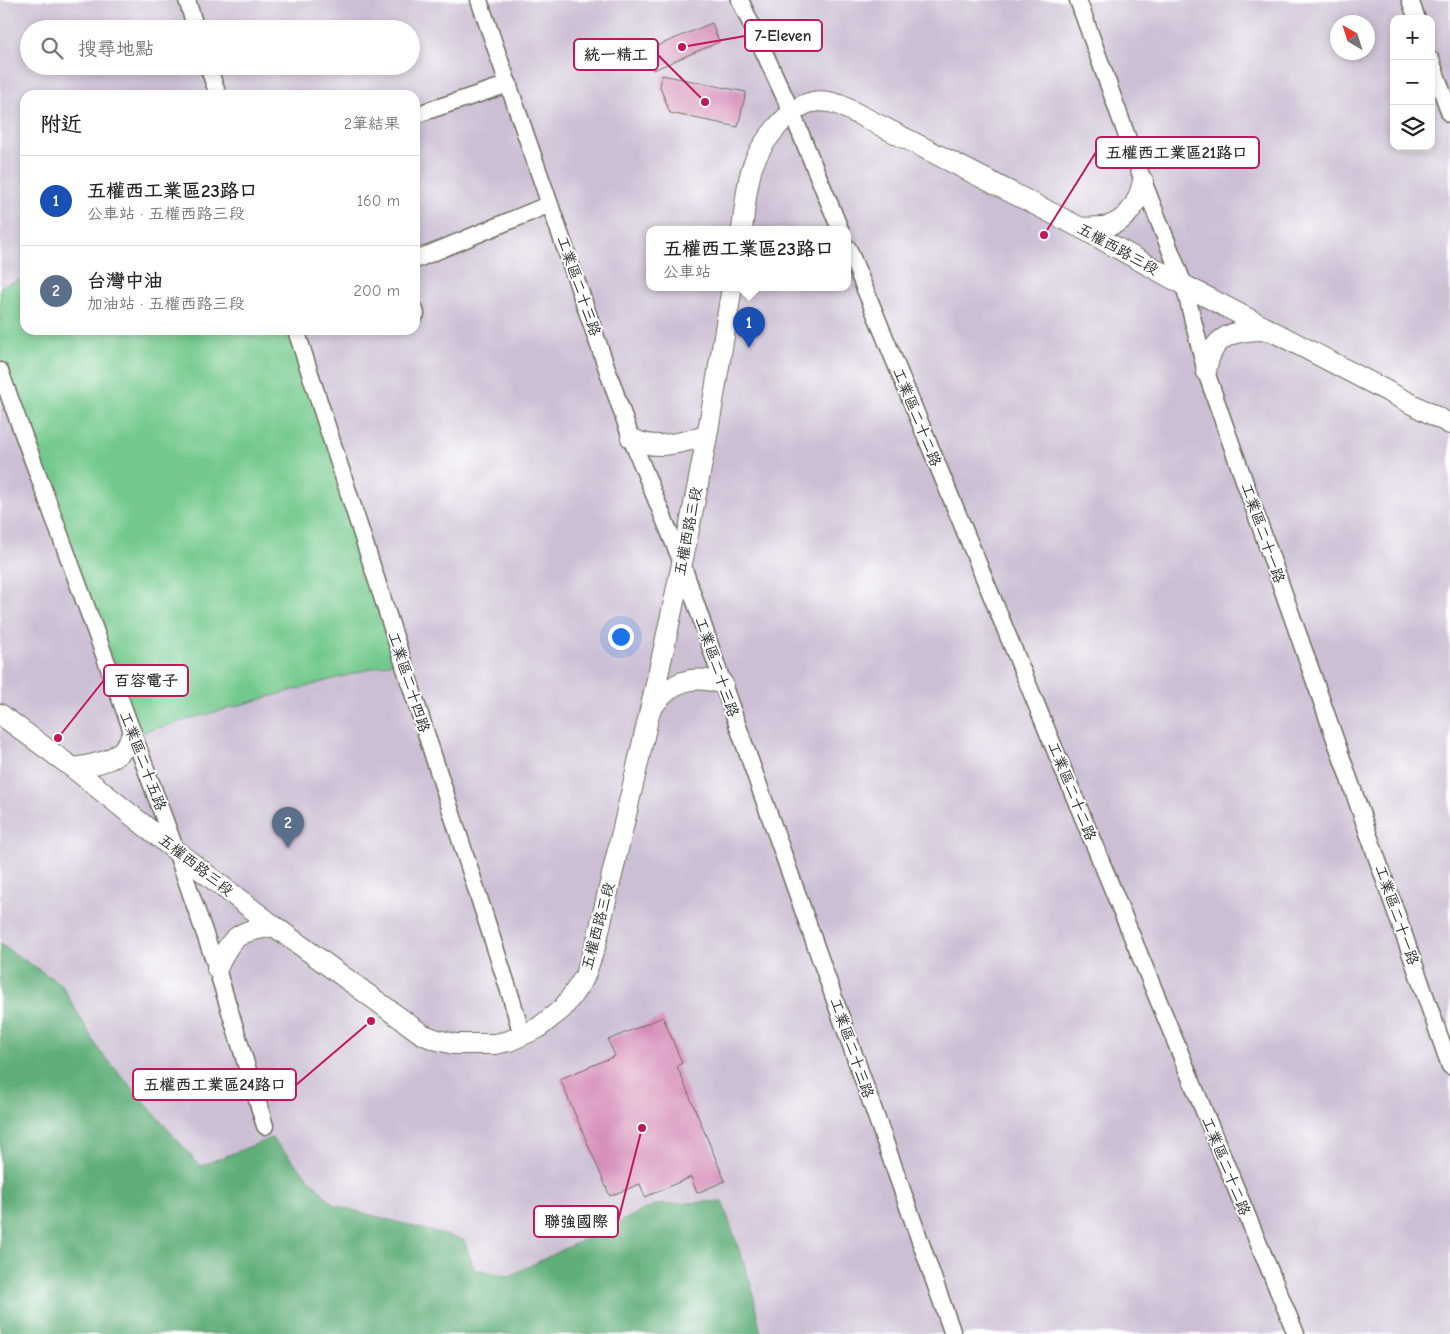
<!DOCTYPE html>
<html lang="zh-TW">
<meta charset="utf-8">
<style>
:root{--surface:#fff;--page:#f6f6f6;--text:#222;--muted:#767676;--line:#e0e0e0;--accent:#d1495b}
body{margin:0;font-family:"Comic Neue","LXGW WenKai TC",sans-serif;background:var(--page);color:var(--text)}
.controls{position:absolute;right:15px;top:15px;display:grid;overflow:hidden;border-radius:10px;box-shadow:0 2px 8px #0003}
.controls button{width:45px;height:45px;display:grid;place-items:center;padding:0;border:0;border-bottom:1px solid var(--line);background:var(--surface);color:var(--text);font:25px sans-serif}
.compass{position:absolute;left:1330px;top:15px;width:45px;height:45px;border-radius:50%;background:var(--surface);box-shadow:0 2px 8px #0003;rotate:321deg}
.you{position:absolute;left:620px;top:636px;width:18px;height:18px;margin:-12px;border:4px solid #fff;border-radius:50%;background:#1a73e8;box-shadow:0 0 0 8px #1a73e833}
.badge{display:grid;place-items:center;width:32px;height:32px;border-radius:50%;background:var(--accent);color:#fff;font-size:16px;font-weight:700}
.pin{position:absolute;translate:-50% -41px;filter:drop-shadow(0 1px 2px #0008)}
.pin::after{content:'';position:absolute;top:26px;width:18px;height:15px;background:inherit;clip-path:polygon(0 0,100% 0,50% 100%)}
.popup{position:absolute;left:646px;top:226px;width:205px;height:65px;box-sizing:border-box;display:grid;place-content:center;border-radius:10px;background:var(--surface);filter:drop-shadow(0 1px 4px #0005);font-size:16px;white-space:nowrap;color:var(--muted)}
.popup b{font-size:19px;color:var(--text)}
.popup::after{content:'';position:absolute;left:50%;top:100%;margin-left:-10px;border:10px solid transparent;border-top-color:var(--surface)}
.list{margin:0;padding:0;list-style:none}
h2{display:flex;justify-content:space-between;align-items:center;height:65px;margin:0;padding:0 20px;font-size:21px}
h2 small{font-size:16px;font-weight:400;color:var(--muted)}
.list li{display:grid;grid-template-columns:32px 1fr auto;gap:15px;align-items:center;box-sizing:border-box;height:90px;padding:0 20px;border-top:1px solid var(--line)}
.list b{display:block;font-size:19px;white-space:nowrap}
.list p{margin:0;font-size:16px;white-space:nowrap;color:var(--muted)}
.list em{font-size:16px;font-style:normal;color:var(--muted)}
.icon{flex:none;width:28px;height:28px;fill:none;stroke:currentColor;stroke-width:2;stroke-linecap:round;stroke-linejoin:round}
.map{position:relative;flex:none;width:1450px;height:1334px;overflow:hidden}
.search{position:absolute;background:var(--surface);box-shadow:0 2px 8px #0003;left:20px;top:20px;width:400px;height:55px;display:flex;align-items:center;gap:12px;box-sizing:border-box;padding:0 18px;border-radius:28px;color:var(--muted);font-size:19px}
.panel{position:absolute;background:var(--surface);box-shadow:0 2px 8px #0003;left:20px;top:90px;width:400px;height:245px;border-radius:15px}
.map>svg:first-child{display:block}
.industrial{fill:#ccbfd4;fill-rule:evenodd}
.green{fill:#73c98d;stroke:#4f7a5c}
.forest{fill:#5ead78;stroke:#446c52}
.building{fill:#d68eb9}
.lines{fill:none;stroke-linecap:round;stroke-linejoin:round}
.minor-casing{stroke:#6e6b5e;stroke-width:19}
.major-casing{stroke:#6e6b5e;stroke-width:22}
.minor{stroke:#fff;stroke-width:16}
.major{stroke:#fff;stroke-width:20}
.labels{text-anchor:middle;stroke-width:4;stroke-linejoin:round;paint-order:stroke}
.street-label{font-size:15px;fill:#2b2b2b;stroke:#fff}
.leader{fill:none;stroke:#c2185b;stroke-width:2}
.callout-dot{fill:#c2185b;stroke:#fff;stroke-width:2}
.callout{fill:#fff;stroke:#c2185b;stroke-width:2}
.callout-label{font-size:16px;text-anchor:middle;font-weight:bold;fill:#2b2b2b}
</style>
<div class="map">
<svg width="1450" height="1334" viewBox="0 0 1450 1334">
<rect width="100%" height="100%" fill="#fff"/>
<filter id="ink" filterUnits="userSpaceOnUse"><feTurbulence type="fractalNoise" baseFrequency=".02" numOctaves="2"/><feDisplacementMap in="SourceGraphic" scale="10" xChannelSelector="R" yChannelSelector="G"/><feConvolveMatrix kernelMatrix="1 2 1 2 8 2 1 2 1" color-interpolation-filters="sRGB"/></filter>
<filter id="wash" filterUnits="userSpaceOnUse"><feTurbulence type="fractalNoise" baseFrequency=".0096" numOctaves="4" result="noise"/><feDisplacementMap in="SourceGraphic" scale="20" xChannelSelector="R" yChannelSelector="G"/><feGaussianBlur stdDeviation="1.12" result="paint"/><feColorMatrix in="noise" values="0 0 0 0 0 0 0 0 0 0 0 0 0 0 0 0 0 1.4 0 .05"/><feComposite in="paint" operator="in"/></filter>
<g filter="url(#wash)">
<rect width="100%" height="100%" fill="#e9e1be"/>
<path class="industrial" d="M0,0H1450V1334H761L751,1284L721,1202L654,1205L509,1276L474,1269L464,1240L334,1205L272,1138L200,1166L99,1050L61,984L0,944ZM1394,19H1431V146H1394ZM1338,22H1368V52H1338ZM29,29H411V66H29ZM25,95H415V330H25ZM650,229H848V287H650Z"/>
<path class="green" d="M25,278V330H294L402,660L132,735L0,371V287Z"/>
<path class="forest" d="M0,944L61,984L99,1050L200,1166L272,1138L334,1205L464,1240L474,1269L509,1276L654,1205L722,1201L751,1284L761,1334H0Z"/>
<g id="blocks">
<path class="building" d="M712,23L719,42L653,70L645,51Z
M662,75L746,92L738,127L670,113L660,87Z
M663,1017L682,1063L677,1066L725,1181L697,1193L691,1177L645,1197L640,1184L610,1196L560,1079L615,1056L608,1040Z"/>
</g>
</g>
<g filter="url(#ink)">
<use href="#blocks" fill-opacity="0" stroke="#6e6b5e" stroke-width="1"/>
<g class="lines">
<g class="minor-casing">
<path id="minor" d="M187,0L196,29
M479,0L631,438L682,563L723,684L953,1334
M740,0L792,113L840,229
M1078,0L1143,181L1184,285L1206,372L1450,1066
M1410,0L1417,19
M1431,60L1450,114
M208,66L218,95
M415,115L509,84
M848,248L1296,1334
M415,260L550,204
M415,310L416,314
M296,330L511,997L522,1035
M0,371L176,851L217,969L265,1126"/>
</g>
<g class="major-casing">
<path id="major" d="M1081,228C1089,227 1100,228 1108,226C1129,220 1139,200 1143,181
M742,229C745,209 746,187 752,168C759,145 789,106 813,102C822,100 831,102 840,105L1081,228L1184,285L1450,424
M1206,372C1211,334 1234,330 1268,330
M631,438C657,452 679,442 707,436
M651,709C670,682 691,673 723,684
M0,714L73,768L176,851L274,926L422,1034L434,1039L454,1044H495L509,1041L538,1028L562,1009L571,997L584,978L596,944C635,775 676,606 707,436C716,386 724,336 732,287
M73,768C98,764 122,761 132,735
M217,969C231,935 239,931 274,926"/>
</g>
<use href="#minor" class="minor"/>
<use href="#major" class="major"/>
</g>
</g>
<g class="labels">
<g class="street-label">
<text transform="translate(1118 249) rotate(29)" y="5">五權西路三段</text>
<text transform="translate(579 286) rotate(71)" y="5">工業區二十三路</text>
<text transform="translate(917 417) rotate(68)" y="5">工業區二十二路</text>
<text transform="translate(688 531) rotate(-79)" y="5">五權西路三段</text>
<text transform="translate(1263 533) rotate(71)" y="5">工業區二十一路</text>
<text transform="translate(717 667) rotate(71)" y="5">工業區二十三路</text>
<text transform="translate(409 682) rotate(72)" y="5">工業區二十四路</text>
<text transform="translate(143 761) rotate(69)" y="5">工業區二十五路</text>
<text transform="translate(1072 791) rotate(68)" y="5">工業區二十二路</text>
<text transform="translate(196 865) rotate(38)" y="5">五權西路三段</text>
<text transform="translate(1397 915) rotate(71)" y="5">工業區二十一路</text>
<text transform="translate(598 926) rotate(-75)" y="5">五權西路三段</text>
<text transform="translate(852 1048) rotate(71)" y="5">工業區二十三路</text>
<text transform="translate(1226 1166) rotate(68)" y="5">工業區二十二路</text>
</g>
</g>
<path class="leader" d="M682 47L745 36M705 102L658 55M1044 235L1096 152M58 738L104 680M371 1021L296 1085M642 1128L618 1221"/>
<g class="callout-dot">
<circle cx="682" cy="47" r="5"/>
<circle cx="705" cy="102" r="5"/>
<circle cx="1044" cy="235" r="5"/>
<circle cx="58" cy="738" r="5"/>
<circle cx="371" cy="1021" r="5"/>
<circle cx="642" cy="1128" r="5"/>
</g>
<g class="callout">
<rect x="745" y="20" width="77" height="31" rx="5"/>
<rect x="574" y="39" width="84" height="31" rx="5"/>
<rect x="1096" y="137" width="163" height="31" rx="5"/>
<rect x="104" y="665" width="84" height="31" rx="5"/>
<rect x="133" y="1069" width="163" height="31" rx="5"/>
<rect x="534" y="1206" width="84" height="31" rx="5"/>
</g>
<g class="callout-label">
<text x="783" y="41">7-Eleven</text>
<text x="616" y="60">統一精工</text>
<text x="1177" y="158">五權西工業區21路口</text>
<text x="146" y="686">百容電子</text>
<text x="215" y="1090">五權西工業區24路口</text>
<text x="576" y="1227">聯強國際</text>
</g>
</svg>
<div class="controls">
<button>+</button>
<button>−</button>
<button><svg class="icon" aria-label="layers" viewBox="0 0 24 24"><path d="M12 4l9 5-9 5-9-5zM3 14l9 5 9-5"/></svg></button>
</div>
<svg class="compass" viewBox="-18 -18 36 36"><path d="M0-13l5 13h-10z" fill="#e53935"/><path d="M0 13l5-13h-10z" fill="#767676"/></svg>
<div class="you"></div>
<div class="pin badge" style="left:749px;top:348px;background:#1a4fb4">1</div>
<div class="popup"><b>五權西工業區23路口</b>公車站</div>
<div class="pin badge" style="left:288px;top:848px;background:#5c6f8a">2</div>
<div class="search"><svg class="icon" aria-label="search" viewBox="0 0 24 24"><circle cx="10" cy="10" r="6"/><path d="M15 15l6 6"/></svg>搜尋地點</div>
<section class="panel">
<h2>附近<small>2筆結果</small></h2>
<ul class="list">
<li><span class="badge" style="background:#1a4fb4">1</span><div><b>五權西工業區23路口</b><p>公車站 · 五權西路三段</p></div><em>160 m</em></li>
<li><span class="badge" style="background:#5c6f8a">2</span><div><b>台灣中油</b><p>加油站 · 五權西路三段</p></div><em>200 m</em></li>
</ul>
</section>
</div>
